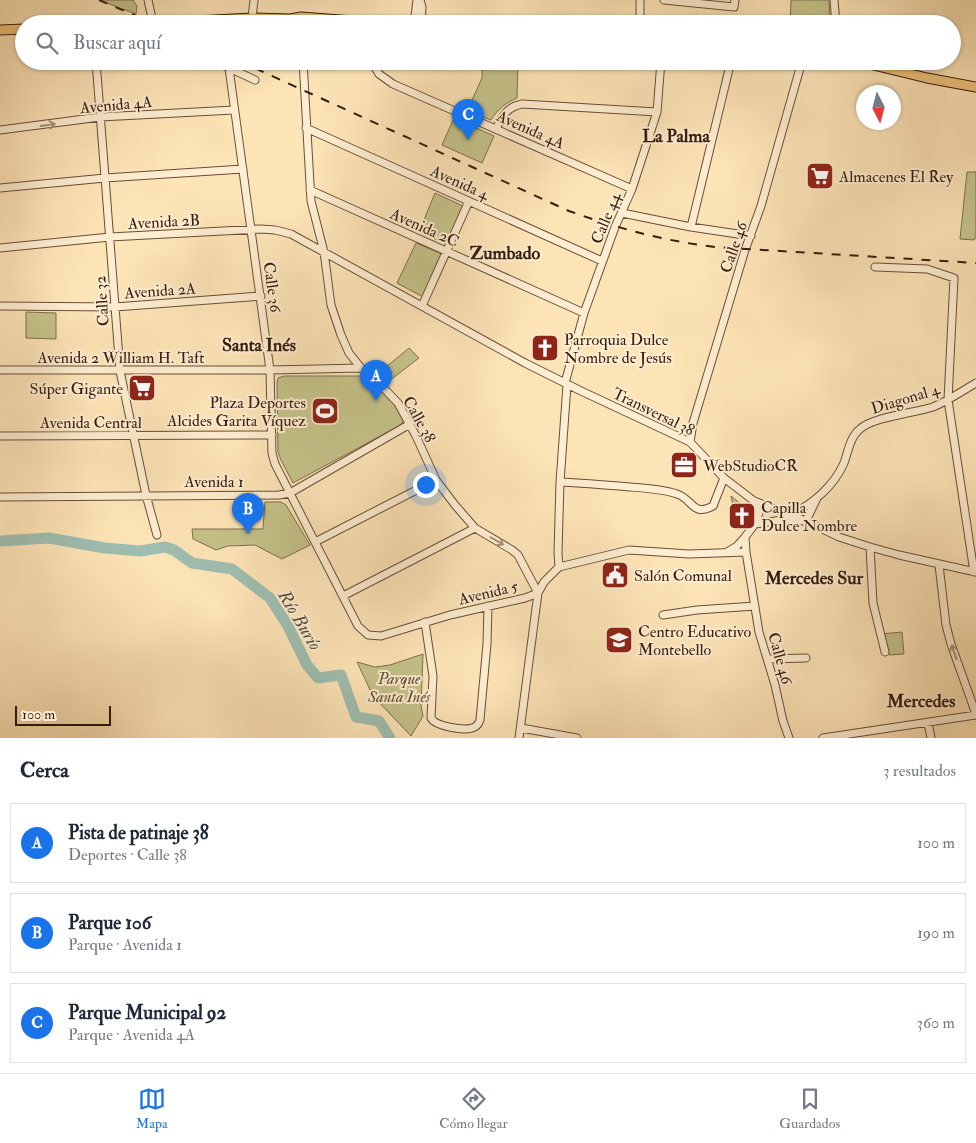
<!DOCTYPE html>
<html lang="es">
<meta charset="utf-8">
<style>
:root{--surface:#fff;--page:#f6f6f7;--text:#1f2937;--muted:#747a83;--line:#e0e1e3;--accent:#1a73e8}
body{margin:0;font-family:"IM FELL Double Pica",serif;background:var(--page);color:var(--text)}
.compass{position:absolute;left:856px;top:85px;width:45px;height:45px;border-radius:50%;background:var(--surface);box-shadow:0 1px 4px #0004;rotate:174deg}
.scale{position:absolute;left:15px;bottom:12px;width:96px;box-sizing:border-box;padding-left:5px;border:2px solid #351c0e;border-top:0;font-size:14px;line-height:18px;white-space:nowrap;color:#351c0e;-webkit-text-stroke:4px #feedd0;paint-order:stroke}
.you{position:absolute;left:425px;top:484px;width:18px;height:18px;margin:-12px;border:4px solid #fff;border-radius:50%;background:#1a73e8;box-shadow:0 0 0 8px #1a73e833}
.badge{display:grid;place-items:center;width:32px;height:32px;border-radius:50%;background:var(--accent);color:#fff;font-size:16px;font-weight:700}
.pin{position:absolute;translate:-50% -41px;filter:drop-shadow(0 1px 2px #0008)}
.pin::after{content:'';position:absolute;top:26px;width:18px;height:15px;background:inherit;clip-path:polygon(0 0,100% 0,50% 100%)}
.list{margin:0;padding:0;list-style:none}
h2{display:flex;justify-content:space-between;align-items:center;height:65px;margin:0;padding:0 20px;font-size:21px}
h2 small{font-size:16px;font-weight:400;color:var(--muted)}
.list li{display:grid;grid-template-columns:32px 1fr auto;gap:15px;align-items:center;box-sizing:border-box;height:80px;margin:0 10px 10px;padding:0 10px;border:1px solid var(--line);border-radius:0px}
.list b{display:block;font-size:19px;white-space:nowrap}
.list p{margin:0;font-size:16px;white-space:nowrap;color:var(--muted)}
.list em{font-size:16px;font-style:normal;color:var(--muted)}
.icon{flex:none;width:28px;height:28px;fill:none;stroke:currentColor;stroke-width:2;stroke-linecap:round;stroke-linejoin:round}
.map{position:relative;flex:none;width:976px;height:738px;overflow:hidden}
.search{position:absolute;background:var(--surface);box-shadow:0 1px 4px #0004;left:15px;right:15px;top:15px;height:55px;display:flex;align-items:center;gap:12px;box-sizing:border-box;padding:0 18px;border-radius:28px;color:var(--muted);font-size:19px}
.sheet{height:335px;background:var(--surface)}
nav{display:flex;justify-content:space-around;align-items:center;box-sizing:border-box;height:70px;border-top:1px solid var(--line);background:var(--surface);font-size:14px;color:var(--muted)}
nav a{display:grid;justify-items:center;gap:2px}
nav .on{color:var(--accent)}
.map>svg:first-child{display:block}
.green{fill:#c5c28a;stroke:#7d6f4c}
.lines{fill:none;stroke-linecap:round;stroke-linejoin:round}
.river{stroke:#9fbeb1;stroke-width:11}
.minor-casing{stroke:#674e38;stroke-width:9}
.major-casing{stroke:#351c0e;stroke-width:11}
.minor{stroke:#feedd0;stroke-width:7}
.major{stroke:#eec27c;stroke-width:9}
.rail{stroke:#351c0e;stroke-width:2;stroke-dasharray:9 9;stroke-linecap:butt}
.oneway{stroke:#a48f79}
.labels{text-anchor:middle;stroke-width:4;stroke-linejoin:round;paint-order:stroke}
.street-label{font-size:16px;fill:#351c0e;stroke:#feedd0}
.poi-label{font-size:16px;fill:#351c0e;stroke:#feedd0;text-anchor:start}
.park-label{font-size:16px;font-style:italic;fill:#604e33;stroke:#feedd0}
.neighbourhood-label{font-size:18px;font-weight:bold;fill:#351c0e;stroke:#feedd0}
.water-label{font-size:18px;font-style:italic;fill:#554d3f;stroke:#feedd0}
</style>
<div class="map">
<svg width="976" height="738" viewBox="0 0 976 738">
<rect width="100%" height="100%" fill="#fde4b7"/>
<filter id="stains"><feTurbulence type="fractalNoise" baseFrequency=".004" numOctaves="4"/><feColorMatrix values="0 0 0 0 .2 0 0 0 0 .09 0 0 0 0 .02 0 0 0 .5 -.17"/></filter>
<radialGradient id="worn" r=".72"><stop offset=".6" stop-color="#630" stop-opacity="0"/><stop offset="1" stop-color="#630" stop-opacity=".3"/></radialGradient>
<path class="green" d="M99,0H133L137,6L136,14Z
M791,0H829L830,24H790Z
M482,61H518L517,98C505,103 497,110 491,120L467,111L482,78Z
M454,118L494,136L482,163L442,145Z
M967,172H976V237L974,240L960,239Z
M435,193L463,206L446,244L419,232Z
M416,243L442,254L423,297L397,283Z
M26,312L56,313V339L26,338Z
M409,348L419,358L389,381L380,372Z
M284,376H365C378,382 399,407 404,421L399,426L293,483L281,460L278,452L277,382L278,378Z
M731,496L752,513L753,517L738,530Z
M265,502H281L286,505L310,545L282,559L255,545L228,546L216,550L193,539L192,529H263Z
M902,632L904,654L889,655C889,647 882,642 881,634Z
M423,654L421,706L423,716L411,736L373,696L357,662L375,667L390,665Z"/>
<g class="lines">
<path class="river" d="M0,541L49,538L105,548L140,551L165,547L174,550L192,563L232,569L270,598L288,626L307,665L318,678L341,675L356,717L379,721L390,738"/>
<g class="minor-casing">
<path id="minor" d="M148,0L153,23
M420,0L422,7L421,24
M640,0V24
M664,0L734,7L735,0
M834,0L836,24
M252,18L254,0
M414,24L417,0
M96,61L120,371L146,495L157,535
M214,61L255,80
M303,61L311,201L324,252L331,305L341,335L349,353L361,368L375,379L398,403L416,436L436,480L455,505L475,528L512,550L518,555L538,593L519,738
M371,61L379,74L393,84L632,189
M229,68L270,370L272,453L275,464L358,626L368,635L381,636L450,615L525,598L538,593L544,582L559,567L629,550L689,554L746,552
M306,128L602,261
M496,129C502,116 507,107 522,104L657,112
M0,130L100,117L234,110
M0,188L105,178L243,169
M310,190L584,313
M622,213L691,227L751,236
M691,227L731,61
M0,248L110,237L261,229L275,230L291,234L525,363L579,390L690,442L724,478L754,501L806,521L839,537L870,547L899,555L976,572
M875,267L927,269L954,278L948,400L974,572
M0,306L115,307L261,296
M422,306L469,201
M0,370H270L361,368
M565,383L584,313L615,227L632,189L657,112L661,61
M0,436L272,435
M690,442L693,423L745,250L761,206L802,61
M560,482C584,483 607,485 630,487C645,488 663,489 677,494C693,499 692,517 713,506L724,478
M0,497L279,495L290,493L410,424
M754,501L759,513L755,524L745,537L746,552L759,632L775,685L783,721L789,738
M790,515C813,504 834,486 844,463C848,452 850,437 860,429C873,417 914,413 933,407C948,401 962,391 976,383
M755,524L782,520L806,521L817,498
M315,542L436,480
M870,547L873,603L885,652
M727,552L737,546L745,537
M939,565L946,625L951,644L976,714
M559,567L558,553L560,482L567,385
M343,596L475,528
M663,615L697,610L755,606
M425,622L433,676L431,718C435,726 463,731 472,728C477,727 479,723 480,720L487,644L488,606
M768,659L806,658
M928,723L931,738
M521,728L577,738
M823,738L976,715"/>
</g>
<g class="major-casing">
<path id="major" d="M140,24L252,18L290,19L301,17L393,24
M0,30L24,29
M857,61L927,78L976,87"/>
</g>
<use href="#minor" class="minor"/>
<use href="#major" class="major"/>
<path class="rail" d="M99,0L155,24
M239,61L569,211C617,228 664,241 715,247L976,263"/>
</g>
<defs><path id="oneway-shaft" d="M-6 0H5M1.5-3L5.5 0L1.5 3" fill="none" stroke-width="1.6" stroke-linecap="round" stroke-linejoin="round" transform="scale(1.25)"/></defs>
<g class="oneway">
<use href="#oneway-shaft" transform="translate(48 125) rotate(-8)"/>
<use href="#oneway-shaft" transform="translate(497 541) rotate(30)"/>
<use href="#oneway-shaft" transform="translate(954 652) rotate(-109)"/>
</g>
<defs>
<g id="supermarket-square" transform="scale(1.4375)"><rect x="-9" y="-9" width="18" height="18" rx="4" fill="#8f2418" stroke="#feedd0"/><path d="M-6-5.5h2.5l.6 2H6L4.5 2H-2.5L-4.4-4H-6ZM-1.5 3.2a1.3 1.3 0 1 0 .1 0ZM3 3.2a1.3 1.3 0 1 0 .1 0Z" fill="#fff"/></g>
<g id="church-square" transform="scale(1.4375)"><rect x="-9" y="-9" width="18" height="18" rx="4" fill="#8f2418" stroke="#feedd0"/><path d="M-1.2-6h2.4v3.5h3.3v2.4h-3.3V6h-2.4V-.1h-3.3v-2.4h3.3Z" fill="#fff"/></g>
<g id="stadium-square" transform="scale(1.4375)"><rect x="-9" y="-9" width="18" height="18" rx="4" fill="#8f2418" stroke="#feedd0"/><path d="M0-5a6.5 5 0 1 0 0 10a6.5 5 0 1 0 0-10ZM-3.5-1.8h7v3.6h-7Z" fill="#fff"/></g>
<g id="office-square" transform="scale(1.4375)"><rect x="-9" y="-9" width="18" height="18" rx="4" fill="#8f2418" stroke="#feedd0"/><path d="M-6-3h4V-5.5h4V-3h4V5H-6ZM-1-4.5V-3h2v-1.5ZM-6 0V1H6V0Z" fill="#fff"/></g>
<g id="civic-square" transform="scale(1.4375)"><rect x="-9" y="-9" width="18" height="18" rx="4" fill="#8f2418" stroke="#feedd0"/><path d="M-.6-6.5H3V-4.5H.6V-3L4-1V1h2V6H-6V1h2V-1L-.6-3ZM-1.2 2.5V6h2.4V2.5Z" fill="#fff"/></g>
<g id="school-square" transform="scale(1.4375)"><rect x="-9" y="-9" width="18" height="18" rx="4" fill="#8f2418" stroke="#feedd0"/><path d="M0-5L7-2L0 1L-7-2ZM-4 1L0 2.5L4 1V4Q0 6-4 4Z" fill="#fff"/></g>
</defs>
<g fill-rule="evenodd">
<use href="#supermarket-square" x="820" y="176"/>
<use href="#church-square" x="545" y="348"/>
<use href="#supermarket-square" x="142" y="388"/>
<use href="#stadium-square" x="325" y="411"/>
<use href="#office-square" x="684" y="465"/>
<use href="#church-square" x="742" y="516"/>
<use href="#civic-square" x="615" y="575"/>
<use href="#school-square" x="619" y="640"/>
</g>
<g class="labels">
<g class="street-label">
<text transform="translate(116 104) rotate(-5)" y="6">Avenida 4A</text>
<text transform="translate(531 129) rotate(24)" y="6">Avenida 4A</text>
<text transform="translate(460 182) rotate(24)" y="6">Avenida 4</text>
<text transform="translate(605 218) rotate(-68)" y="6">Calle 44</text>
<text transform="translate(164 221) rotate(-3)" y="6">Avenida 2B</text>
<text transform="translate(425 227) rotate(24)" y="6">Avenida 2C</text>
<text transform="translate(733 247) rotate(-71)" y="6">Calle 46</text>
<text transform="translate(273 287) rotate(82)" y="6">Calle 36</text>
<text transform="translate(160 290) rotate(-4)" y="6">Avenida 2A</text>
<text transform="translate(101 301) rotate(-94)" y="6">Calle 32</text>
<text x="121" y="363">Avenida 2 William H. Taft</text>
<text transform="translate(905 398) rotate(-17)" y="6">Diagonal 4</text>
<text transform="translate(654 411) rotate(26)" y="6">Transversal 38</text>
<text transform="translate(420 419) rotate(61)" y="6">Calle 38</text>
<text x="91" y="428">Avenida Central</text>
<text x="214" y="487">Avenida 1</text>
<text transform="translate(488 592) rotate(-13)" y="6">Avenida 5</text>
<text transform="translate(781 658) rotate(74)" y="6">Calle 46</text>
</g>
<g class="poi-label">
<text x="839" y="182">Almacenes El Rey</text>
<text x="564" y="345">Parroquia Dulce<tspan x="564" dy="18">Nombre de Jesús</tspan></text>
<text x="123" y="394" text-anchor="end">Súper Gigante</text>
<text x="306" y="408" text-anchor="end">Plaza Deportes<tspan x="306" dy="18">Alcides Garita Víquez</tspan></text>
<text x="703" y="471">WebStudioCR</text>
<text x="761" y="513">Capilla<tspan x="761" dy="18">Dulce Nombre</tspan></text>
<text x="634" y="581">Salón Comunal</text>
<text x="638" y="637">Centro Educativo<tspan x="638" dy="18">Montebello</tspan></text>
</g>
<g class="park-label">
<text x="399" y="684">Parque<tspan x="399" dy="18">Santa Inés</tspan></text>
</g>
<g class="neighbourhood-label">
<text x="676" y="142">La Palma</text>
<text x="505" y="259">Zumbado</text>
<text x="259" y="351">Santa Inés</text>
<text x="814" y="584">Mercedes Sur</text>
<text x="921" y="707">Mercedes</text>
</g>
<g class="water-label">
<text transform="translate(300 620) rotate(59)" y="6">Río Burío</text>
</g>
</g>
<rect width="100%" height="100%" filter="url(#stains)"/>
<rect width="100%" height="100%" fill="url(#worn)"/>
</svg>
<svg class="compass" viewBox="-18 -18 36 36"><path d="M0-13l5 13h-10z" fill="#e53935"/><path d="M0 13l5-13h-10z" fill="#747a83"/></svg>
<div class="scale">100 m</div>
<div class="you"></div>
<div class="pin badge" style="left:376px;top:401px">A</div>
<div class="pin badge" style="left:248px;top:534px">B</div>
<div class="pin badge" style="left:468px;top:140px">C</div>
<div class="search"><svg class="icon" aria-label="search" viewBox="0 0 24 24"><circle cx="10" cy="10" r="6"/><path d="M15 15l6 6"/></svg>Buscar aquí</div>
</div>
<section class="sheet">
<h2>Cerca<small>3 resultados</small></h2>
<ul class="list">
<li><span class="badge">A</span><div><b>Pista de patinaje 38</b><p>Deportes · Calle 38</p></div><em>100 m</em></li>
<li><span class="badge">B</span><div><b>Parque 106</b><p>Parque · Avenida 1</p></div><em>190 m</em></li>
<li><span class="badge">C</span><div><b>Parque Municipal 92</b><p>Parque · Avenida 4A</p></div><em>360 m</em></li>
</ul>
</section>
<nav>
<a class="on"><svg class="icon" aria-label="map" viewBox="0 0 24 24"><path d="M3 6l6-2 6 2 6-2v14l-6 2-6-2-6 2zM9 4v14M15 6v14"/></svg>Mapa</a>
<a><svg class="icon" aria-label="directions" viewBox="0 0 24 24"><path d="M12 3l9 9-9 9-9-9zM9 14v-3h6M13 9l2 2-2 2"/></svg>Cómo llegar</a>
<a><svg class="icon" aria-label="saved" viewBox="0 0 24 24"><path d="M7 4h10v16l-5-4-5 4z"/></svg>Guardados</a>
</nav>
